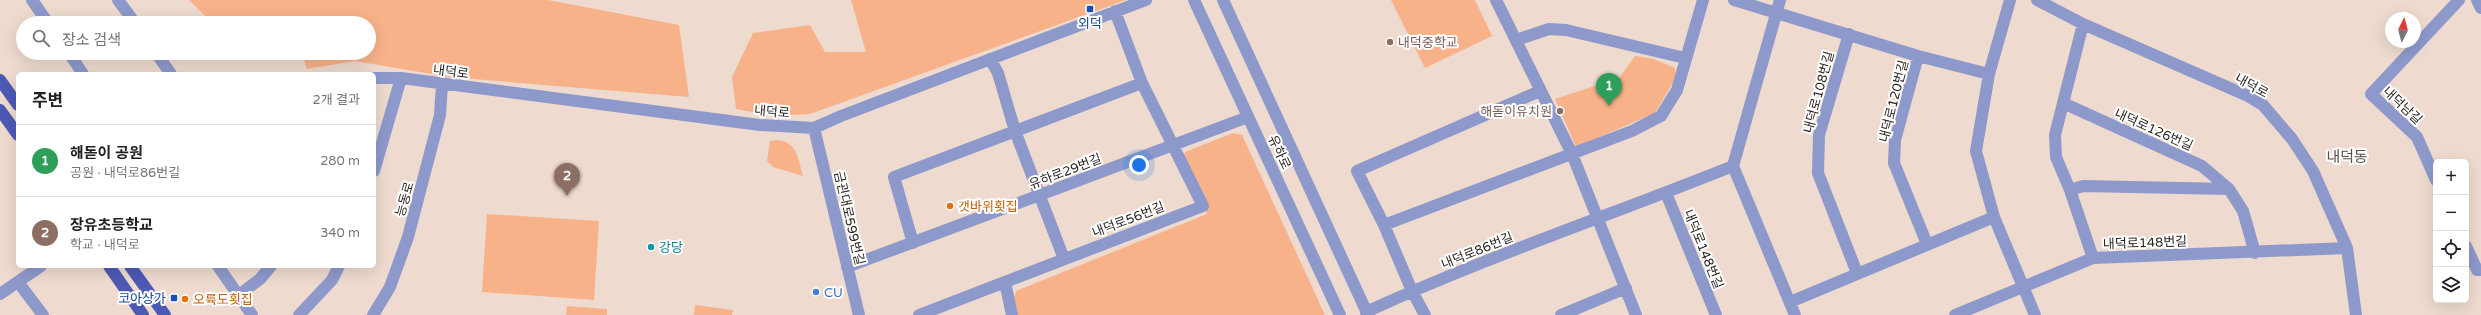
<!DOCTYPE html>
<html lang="ko">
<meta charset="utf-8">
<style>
:root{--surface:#fff;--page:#f6f6f6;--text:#202124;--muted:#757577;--line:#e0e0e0;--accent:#0f766e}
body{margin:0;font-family:"Varela Round","Noto Sans KR",sans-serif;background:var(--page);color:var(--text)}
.controls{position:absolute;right:12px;bottom:12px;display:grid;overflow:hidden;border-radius:6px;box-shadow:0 4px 16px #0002}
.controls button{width:36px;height:36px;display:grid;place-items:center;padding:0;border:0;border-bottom:1px solid var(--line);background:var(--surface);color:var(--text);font:20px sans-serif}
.compass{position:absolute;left:2385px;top:12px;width:36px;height:36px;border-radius:50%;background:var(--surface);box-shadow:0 4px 16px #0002;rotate:6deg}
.you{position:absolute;left:1139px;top:165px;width:14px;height:14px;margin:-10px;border:3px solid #fff;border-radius:50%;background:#1a73e8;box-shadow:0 0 0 6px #1a73e833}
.badge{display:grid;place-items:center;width:26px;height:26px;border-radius:50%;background:var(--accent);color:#fff;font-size:13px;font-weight:700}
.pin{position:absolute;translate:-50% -33px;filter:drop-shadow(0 1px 2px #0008)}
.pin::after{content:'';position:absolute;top:21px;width:14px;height:12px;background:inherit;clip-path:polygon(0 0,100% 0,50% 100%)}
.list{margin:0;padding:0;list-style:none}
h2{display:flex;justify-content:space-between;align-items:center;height:52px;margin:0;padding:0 16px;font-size:17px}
h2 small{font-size:13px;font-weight:400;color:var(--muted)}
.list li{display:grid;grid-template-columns:26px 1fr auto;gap:12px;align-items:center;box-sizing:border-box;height:72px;padding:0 16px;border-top:1px solid var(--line)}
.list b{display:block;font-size:15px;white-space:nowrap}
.list p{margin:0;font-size:13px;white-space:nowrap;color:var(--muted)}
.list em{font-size:13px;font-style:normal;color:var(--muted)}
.icon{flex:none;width:22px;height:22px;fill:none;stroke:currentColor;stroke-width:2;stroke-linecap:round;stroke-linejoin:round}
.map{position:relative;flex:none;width:2481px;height:315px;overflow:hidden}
.search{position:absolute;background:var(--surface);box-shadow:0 4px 16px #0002;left:16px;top:16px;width:360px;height:44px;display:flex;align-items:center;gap:10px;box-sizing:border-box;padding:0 14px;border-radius:22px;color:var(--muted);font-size:15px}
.panel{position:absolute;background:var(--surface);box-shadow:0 4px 16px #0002;left:16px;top:72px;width:360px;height:196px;border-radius:6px}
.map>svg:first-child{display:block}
.green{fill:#f7b28a}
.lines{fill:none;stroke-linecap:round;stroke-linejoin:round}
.minor{stroke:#8d99cb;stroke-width:12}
.major{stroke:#4d5ab5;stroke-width:12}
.transit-dot{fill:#1a4fb4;stroke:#fff;stroke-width:1.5}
.education-dot{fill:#8d6e63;stroke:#fff;stroke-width:1.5}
.food-dot{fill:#e8710a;stroke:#fff;stroke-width:1.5}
.culture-dot{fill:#0f9aa8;stroke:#fff;stroke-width:1.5}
.shop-dot{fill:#3f7fe0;stroke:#fff;stroke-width:1.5}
.labels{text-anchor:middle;stroke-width:4;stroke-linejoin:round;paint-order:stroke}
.transit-label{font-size:13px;fill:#164399;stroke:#fff}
.education-label{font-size:13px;fill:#785e54;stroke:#fff;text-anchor:start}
.street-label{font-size:13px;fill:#261f1b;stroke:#fff}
.food-label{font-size:13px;fill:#c56008;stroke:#fff;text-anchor:start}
.culture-label{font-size:13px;fill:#0d838f;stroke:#fff;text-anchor:start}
.shop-label{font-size:13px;fill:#366cbe;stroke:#fff;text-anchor:start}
.quarter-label{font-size:15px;fill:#5e4d44;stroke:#fff}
</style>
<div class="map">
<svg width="2481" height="315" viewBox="0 0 2481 315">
<rect width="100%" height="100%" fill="#eedace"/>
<path class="green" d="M189,0H548L679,25L689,97L449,77L355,61L307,69L302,53H369V23H232L205,16Z
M851,0H1126L810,114L773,116L736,109L732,77L753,33L810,25L825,52H866Z
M1391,0H1475L1492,36L1425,68Z
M1635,56L1654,59L1675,68L1676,77L1655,113L1576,147L1555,99L1619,78Z
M1233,133L1242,135L1325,315H1018L1014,299L1016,291L1207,214L1184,157L1185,152Z
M778,140C798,143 798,159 803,176L773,167L767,161L770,141Z
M487,214L599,221L594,300L482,292Z
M695,305L733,310L732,315H694Z
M567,306L607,309V315H566Z"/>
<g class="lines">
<path class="minor" d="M32,0L48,23
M118,0L135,23
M1194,0L1340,315
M1223,0L1368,315
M1496,0L1572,154L1636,315
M1734,0L1918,56L1989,74
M1780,0L1733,166L1795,315
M2010,0L1989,74L1976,151L1994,217L2035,315
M2037,0L2083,24L2248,96L2263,105L2292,139L2313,171L2347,248L2356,315
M2477,0L2481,8
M2083,24L2055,135L2056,157L2070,190L2093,258
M1849,34L1819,135L1818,173L1857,273
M1516,40L1549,29L1566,30L1685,58
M69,53L83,74
M156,53L171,74
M1918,56L1895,140L1894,163L1927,244
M990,59L998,73L1015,131L1064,259
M374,78H401L760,125L814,128L841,116L1146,0
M2063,103L2202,166L2229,189L2243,211L2255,253
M814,128L859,315
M374,171L401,78
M2436,180L2417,137L2371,94L2459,0
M2070,190L2083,186L2229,189
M1666,193L1716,315
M1384,225L1632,131L1661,116L1677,90L1703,0
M913,243L894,177L1142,83
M2466,246L2477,270H2481
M218,266L252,315
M847,267L1248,117
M18,282L43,315
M1005,282L1012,315
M0,294L41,266
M239,295L260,279L271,266
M1790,302L1994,217
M1366,312C1486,257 1611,215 1733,166
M299,315L332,280L339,266
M373,315L390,287L408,237L440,115L442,84
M919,315L1203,206L1142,83L1115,11
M1425,315L1412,291L1384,225L1357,171L1540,91
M1561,315L1626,288
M1955,315L2093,258L2347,248"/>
<path class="major" d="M0,80L18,105
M0,110L18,135
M109,266L143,315
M130,266L165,315"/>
</g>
<g class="transit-dot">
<rect x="1086" y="5" width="8" height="8" rx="2"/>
<rect x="170" y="294" width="8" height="8" rx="2"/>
</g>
<g class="education-dot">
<circle cx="1390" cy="42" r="4"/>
<circle cx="1560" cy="111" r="4"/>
</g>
<g class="food-dot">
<circle cx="950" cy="206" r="4"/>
<circle cx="185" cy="299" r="4"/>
</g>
<circle class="culture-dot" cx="651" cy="247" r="4"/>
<circle class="shop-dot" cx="816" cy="292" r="4"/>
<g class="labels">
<g class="transit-label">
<text x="1090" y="28">외덕</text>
<text x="166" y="303" text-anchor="end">코아상가</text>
</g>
<g class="education-label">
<text x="1398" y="47">내덕중학교</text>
<text x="1552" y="116" text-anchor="end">해돋이유치원</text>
</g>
<g class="street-label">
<text transform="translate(451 71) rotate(7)" y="5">내덕로</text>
<text transform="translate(2252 85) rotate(29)" y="5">내덕로</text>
<text transform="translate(1818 92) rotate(-75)" y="5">내덕로108번길</text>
<text transform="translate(1893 101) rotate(-76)" y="5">내덕로120번길</text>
<text transform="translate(2403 105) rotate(43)" y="5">내덕남길</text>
<text transform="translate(772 111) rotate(5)" y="5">내덕로</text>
<text transform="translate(2154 129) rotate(24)" y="5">내덕로126번길</text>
<text transform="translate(1280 152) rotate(65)" y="5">유하로</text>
<text transform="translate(1065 171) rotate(-21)" y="5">유하로29번길</text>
<text transform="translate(404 199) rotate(-74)" y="5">능동로</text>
<text transform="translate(850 218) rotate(77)" y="5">금관대로599번길</text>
<text transform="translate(1128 219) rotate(-21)" y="5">내덕로56번길</text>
<text transform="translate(2145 242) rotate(-2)" y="5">내덕로148번길</text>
<text transform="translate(1704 249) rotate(68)" y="5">내덕로148번길</text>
<text transform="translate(1477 250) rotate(-22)" y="5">내덕로86번길</text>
</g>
<g class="food-label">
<text x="958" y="211">갯바위횟집</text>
<text x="193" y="304">오륙도횟집</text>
</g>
<g class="culture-label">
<text x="659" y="252">강당</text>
</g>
<g class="shop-label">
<text x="824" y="297">CU</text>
</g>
<g class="quarter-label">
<text x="2347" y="162">내덕동</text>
</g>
</g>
</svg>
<div class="controls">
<button>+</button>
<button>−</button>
<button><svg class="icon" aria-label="locate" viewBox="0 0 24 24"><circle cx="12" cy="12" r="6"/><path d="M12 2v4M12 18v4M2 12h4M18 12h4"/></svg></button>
<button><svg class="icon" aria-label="layers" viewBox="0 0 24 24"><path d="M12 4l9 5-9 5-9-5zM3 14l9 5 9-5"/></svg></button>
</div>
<svg class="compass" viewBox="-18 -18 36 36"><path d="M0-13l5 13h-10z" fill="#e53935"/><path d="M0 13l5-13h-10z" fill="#757577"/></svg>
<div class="you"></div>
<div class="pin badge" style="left:1609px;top:106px;background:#2e9e5b">1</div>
<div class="pin badge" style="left:567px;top:196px;background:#8d6e63">2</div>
<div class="search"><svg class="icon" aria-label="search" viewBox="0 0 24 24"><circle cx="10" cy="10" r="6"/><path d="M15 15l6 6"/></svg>장소 검색</div>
<section class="panel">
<h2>주변<small>2개 결과</small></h2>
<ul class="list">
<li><span class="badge" style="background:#2e9e5b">1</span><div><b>해돋이 공원</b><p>공원 · 내덕로86번길</p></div><em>280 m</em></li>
<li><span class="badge" style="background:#8d6e63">2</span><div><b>장유초등학교</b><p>학교 · 내덕로</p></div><em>340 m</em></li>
</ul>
</section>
</div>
